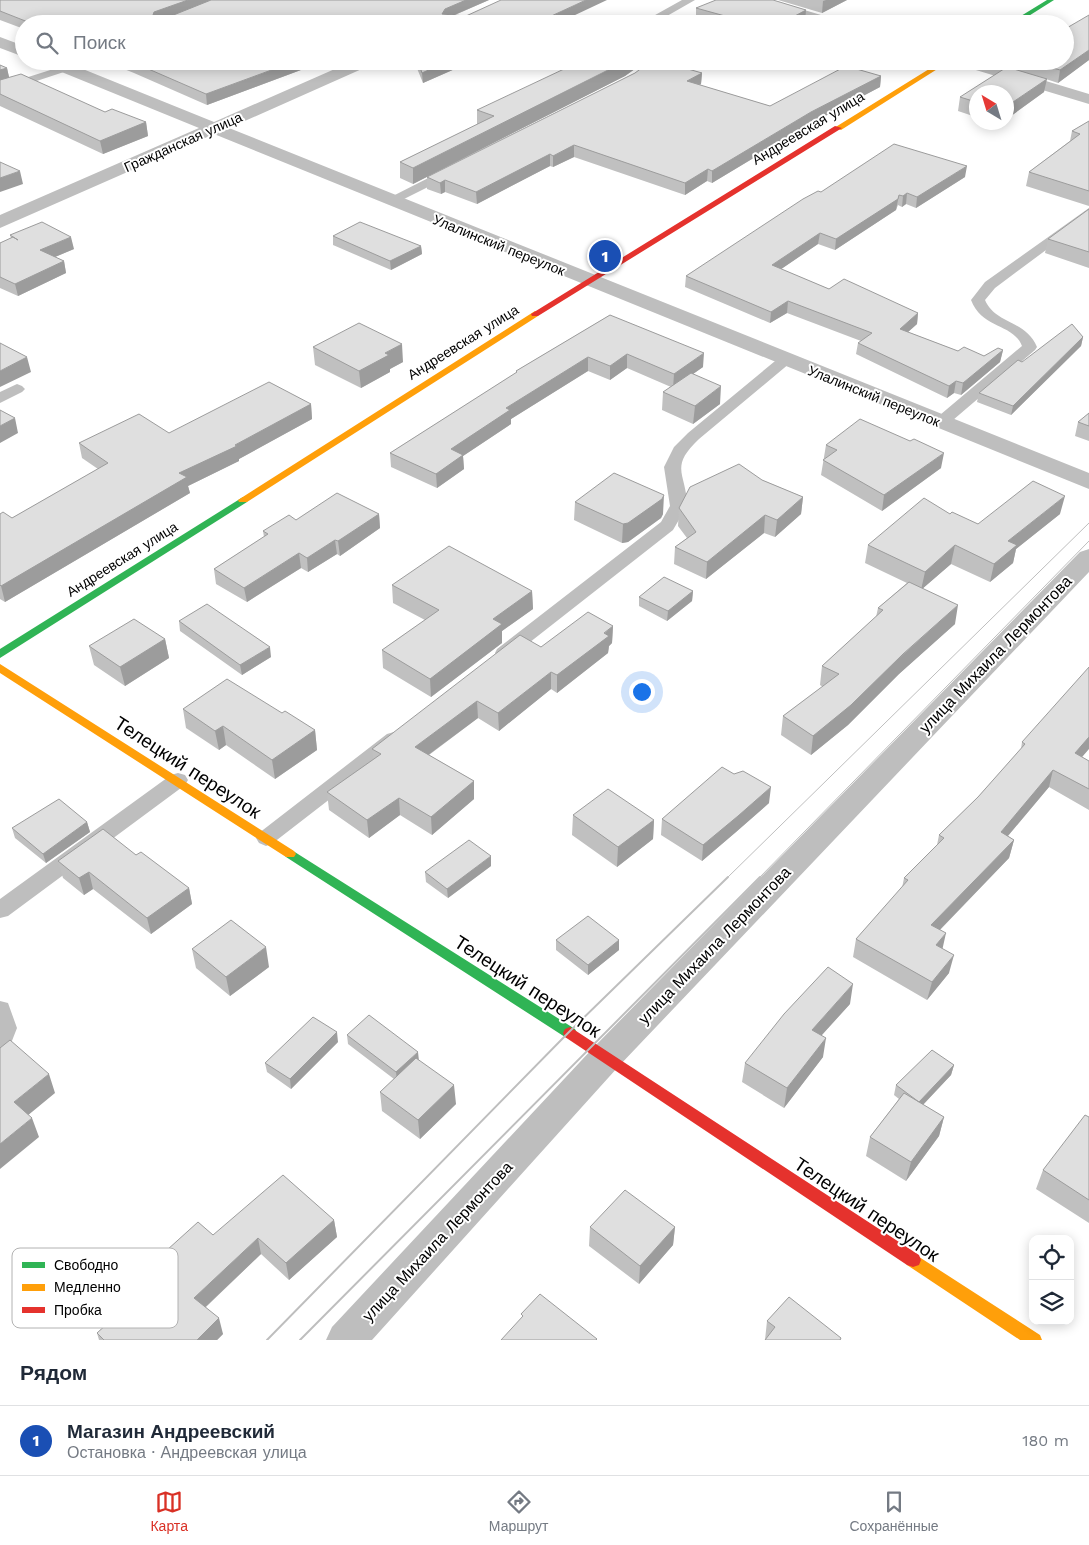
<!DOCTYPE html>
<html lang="ru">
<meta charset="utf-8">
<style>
:root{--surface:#fff;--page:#f6f6f7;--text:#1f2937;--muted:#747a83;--line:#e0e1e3;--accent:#d93025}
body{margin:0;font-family:"Work Sans",sans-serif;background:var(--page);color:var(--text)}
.controls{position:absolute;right:15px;bottom:15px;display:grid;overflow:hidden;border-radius:10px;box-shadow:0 2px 12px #0003}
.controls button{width:45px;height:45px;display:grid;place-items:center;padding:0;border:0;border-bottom:1px solid var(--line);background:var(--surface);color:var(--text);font:25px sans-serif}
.compass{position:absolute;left:969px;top:85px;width:45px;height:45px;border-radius:50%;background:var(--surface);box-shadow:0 2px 12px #0003;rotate:322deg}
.you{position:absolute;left:641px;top:691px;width:18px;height:18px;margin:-12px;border:4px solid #fff;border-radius:50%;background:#1a73e8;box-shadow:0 0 0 8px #1a73e833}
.badge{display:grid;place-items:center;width:32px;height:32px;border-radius:50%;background:var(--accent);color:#fff;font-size:16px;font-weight:700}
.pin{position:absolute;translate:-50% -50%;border:2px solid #fff;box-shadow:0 1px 5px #0006}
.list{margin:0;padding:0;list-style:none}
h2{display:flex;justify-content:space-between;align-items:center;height:65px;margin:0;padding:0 20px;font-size:21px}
h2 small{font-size:16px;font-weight:400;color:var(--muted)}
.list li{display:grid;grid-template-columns:32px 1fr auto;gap:15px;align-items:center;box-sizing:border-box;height:70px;padding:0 20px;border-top:1px solid var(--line)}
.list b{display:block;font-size:19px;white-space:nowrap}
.list p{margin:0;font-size:16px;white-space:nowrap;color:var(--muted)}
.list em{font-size:16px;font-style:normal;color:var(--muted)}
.icon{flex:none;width:28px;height:28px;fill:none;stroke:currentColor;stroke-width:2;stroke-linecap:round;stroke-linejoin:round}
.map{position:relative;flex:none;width:1089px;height:1340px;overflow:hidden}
.search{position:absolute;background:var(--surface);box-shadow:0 2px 12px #0003;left:15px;right:15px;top:15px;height:55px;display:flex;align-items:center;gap:12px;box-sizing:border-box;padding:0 18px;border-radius:28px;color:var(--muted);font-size:19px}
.sheet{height:135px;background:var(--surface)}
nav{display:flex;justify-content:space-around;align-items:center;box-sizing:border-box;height:70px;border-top:1px solid var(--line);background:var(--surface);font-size:14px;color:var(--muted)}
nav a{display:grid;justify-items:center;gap:2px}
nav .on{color:var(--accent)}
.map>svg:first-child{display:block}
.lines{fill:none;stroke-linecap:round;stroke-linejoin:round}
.lane{fill:#bebebe;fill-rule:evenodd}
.street{fill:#bebebe;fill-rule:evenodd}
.fast{fill:#30b455;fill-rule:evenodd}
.slow{fill:#ff9f0a;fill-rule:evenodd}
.jam{fill:#e5322d;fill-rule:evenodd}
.tram-far1{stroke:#bebebe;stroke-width:1}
.tram{stroke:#bebebe;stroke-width:2}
.wall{fill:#c0c0c0}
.shaded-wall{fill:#9c9c9c}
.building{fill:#dfdfdf;stroke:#9c9c9c}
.labels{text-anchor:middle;stroke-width:4;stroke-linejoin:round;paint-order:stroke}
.far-street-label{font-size:14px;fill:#000;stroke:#fff}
.street-label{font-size:16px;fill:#000;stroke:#fff}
.near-street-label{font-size:19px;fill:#000;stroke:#fff}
.key{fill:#fff;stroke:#b2b2b2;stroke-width:1}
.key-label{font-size:14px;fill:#000}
</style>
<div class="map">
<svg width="1089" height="1340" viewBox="0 0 1089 1340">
<rect width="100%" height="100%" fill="#fff"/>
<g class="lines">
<path class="lane" d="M682,0H695L653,24H639Z
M66,65L72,68L70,70L0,93V86Z
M448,168L454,172L452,175L396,203H386L385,200Z
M1089,208V218L995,288L985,300C995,324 1026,320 1037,347L1035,350L946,426H934L932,423L934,420L1022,346C1013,323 983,330 971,300L985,282Z
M785,356L790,357L792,360L790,363L699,439C668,468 687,474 687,506L673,530L511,657L504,659L497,657L495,653L497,649L661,522L670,506L664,467L674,447L688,433L780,357Z
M17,384L22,386L25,389L22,392L0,403V392Z
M394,732L401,734L404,739L401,744L273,843L266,846L259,843L256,838L259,833L387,734Z
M178,773L185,775L188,780L185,785L8,916L0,918V899L171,775Z
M0,1001L8,1003L17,1028L8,1051L0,1054Z"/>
<path class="street" d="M747,0H771L841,21L843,24H818L750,3Z
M0,37L24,46V57L0,48Z
M40,61H63L214,122L353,61H375L373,64L229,128L1089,473V489L214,134L0,228V215L199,128L42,64Z
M954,61H980L1089,94V104L956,64Z
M1089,549V572L618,1067L372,1340H326L332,1327L594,1047L1080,552Z"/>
<path class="fast" d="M1047,0H1054L1016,24H1008Z
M243,497L248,500L247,502L0,658V649Z
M290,849L575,1029L577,1033L575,1037L570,1039L565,1037L286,857L284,854L286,851Z"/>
<path class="slow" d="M942,61H950L841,130L834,128Z
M535,311L539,314L538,316L247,502H239L238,500Z
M0,664L294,851L296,854L294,857H286L0,673Z
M913,1253L1040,1335L1042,1340H1020L907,1265L905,1260L907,1255Z"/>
<path class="jam" d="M835,126L842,128L538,316H532L531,314Z
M570,1027L919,1255L921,1260L919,1265L913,1267L907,1265L565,1037L563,1033L565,1029Z"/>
<path class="tram-far1" d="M727,878L1089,523
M759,878L1089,541"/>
<path class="tram" d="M267,1340L568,1033L728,877
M300,1340L760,877"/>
</g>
<path class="wall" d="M0,0H489L455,15L556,24H24V29L0,20Z
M778,0H847L822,13Z
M696,8L806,10L805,22L802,24H709L696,20Z
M1089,15V60L1058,83L1046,79L1044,92L1011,116L1006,115V92H976V117L958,111L960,97L1019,70L1021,61H1065Z
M93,61H325L207,105L134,73L114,65L108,67Z
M414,61H473L423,83Z
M0,65L7,68L9,78L105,112L146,122L148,136L103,154L0,106Z
M639,66L625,76L413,184L400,178V162L477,125V110Z
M702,73L701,84L700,85L770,106L881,76L880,87L810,124L712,183L707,181L685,195L574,157L553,167L550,166L477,204L445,192L441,194L427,189V177Z
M1089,121V206L1026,186L1029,172L1070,141L1072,131Z
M965,177L916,208L906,204L902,207L898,205L896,210L835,250L818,244L781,269L829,289L918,313L917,324L908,332L958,351L984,356L1003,350L1000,362L961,395L954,393L947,398L856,354L858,343L861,341L787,313L770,323L685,287L686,276L821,192Z
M1089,209V268L1045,253L1048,239Z
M10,235L74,249L55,257L64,261L66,273L18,296L0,288V243L11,238Z
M333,236L421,246L422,254L391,270L333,245Z
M610,315L703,367L693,374L720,404L693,424L662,410L663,392L671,387L627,368L610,380L588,371L511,419V424L463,456L464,469L437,488L391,467L390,453L516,373V371Z
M1083,337L1081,346L1011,415L977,402L979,393L1022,362Z
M313,347L403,362L390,369V372L361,388L315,365Z
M311,404L312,419L239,459V461L188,486L190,493L5,602L0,599V514L12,518L98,469L82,458L79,443L169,433Z
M1089,413V441L1075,436L1078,422Z
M826,445L941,468L882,511L821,475Z
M762,480L803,497L801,514L775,537L764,533L706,579L674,564L675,547L687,538L678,526L679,508Z
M575,502L663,514L661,518L628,542L622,543L574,520Z
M379,514L380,528L340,556L337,554L308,572L301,568L247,602L216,584L214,569L264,537L263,531L296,520Z
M950,514L978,524L1060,514L1016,549L1013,563L990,582L951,564L923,588L955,624L899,674L848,725L811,755L781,735L783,716L823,687L820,685L822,666L876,617L878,608L907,583L865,563L868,545Z
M392,585L532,591L533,609L502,631V643L431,697L383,668L382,650L425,620L393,603Z
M693,591L692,601L667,621L639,606V597Z
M179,621L271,657L242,675L180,631Z
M613,626L612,643L609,646L608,653L557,693L551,689L499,731L478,718L429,755L474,781V799L432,835L400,815L369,838L329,810L327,792L373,760L372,749L541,647Z
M165,639L169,658L125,686L94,665L89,646Z
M183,709L282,713L315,730L317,750L275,779L226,745L219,750L186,728Z
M1022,742L1082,757L1089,761V810L1049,787L1008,836L1014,840L1009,858L940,930L942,949L949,973L927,1000L853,957L856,939L902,888L904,878L937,845L939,835L978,797L1021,749Z
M734,774L769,803L736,832L702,861L661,835L662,819Z
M573,815L654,820L653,839L617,867L572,835Z
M87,822L90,832L46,863L15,838L12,828Z
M58,861L189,888L192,904L151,934L93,889L84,895L63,878Z
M491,866L448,898L426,882L425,872Z
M556,940H619V950L588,975L556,950Z
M192,949L269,967L230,996L196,968Z
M850,1004L822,1035L823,1057L784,1108L742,1082L745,1063Z
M347,1035L419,1060L456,1104L420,1139L382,1111L380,1092L394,1079L348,1044Z
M338,1042L291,1089L267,1072L265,1063Z
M954,1065L951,1075L923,1105L944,1117L939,1136L906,1181L866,1156L870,1137L899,1099L894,1095L896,1085Z
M1089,1117V1223L1036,1189L1043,1170Z
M334,1220L337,1237L289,1280L261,1254L206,1307L223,1334L217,1340H99L97,1333L171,1266L167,1250L213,1235Z
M590,1227H675L673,1245L639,1284L589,1246Z
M767,1321L841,1338V1340H765Z"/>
<path class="shaded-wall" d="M188,0H217L155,22L153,15L154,12Z
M466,0H489L445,19L442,14L445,9Z
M586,0H607L556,24H534Z
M826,0H847L822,13L823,1Z
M806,10L805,22L802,24H780Z
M1089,50V60L1058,83L1060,70Z
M107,61H113L114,65L108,67Z
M296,61H325L207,105L206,94Z
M448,61H473L423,83L422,73Z
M626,61H640L639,66L625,76L413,184V168Z
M7,68L10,81L0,84V70Z
M702,73L701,84L687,92V81Z
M881,76L880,87L810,124L712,183V171L811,112Z
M1047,79L1044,92L1011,116L1013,102Z
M1009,100L1006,112V102Z
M146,122L148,136L103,154L100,141Z
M574,145V157L553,167V156Z
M550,154V166L477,204L476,192Z
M967,166L965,177L916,208L917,197Z
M708,169L707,181L685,195V183Z
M20,171L23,184L0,192V178Z
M445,180V192L441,194L440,183Z
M907,193L906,204L902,207L903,196Z
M899,195L896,210L835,250L836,239Z
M820,233L818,244L771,276L772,265Z
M71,237L74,249L43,262L40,250Z
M421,246L422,254L391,270L390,261Z
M64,261L66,273L18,296L15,284Z
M788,301L787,313L770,323L771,312Z
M918,313L917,324L899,340L900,329Z
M1083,337L1081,346L1011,415L1013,406Z
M402,344L403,362L390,369V372L361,388L359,371L385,353Z
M1003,350L1000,362L961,395L963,383Z
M704,353L703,367L673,388L674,374Z
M627,354V368L610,380V366Z
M27,357L31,372L0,387V371Z
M588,357V371L511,419V424L463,456L464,469L437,488L436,474L451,449L506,408Z
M956,381L954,393L947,398L949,386Z
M721,386L720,404L693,424L695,406Z
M311,404L312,419L239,459V461L188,486L190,493L5,602L1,586L179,473L235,445Z
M15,418L18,433L0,443V426Z
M944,453L941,468L882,511L884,495Z
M664,495L663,514L661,518L628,542L622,543L623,524Z
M1065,496L1060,514L1016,549L1013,563L990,582L994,564L1008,541Z
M803,497L801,514L775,537L777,520Z
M379,514L380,528L340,556L338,541Z
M765,515L764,533L706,579L707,562Z
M335,540L337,554L308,572L307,558Z
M955,545L951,564L921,590L925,572Z
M299,553L301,568L247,602L244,588Z
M532,591L533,609L502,631V643L431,697L430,679L493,619Z
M693,591L692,601L667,621L668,611Z
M958,605L955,624L899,674L848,725L811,755L813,736Z
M613,626L612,643L609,646L608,653L557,693V675Z
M165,639L169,658L125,686L120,667Z
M270,647L271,657L242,675L240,665Z
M551,672V689L499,731L498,713Z
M477,701L478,718L416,764L415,747Z
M223,726L226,745L219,750L215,731Z
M315,730L317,750L275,779L272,760Z
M1089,735V749L1070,771L1075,753Z
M1053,770L1049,787L996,850L1001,832Z
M474,781V799L432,835L431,817Z
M771,787L769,803L736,832L702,861L703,845Z
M399,798L400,815L369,838L367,820Z
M654,820L653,839L617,867L618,847Z
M87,822L90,832L46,863L43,854Z
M1014,840L1009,858L927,943L931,925Z
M491,856V866L448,898L447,889Z
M89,872L93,889L84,895L79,878Z
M189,888L192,904L151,934L147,918Z
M946,933L942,951L936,945Z
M619,940V950L588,975V965Z
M266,947L269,967L230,996L226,977Z
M954,955L949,973L927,1000L932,982Z
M853,984L850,1004L809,1049L812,1030Z
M337,1032L338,1042L291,1089L290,1079Z
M826,1038L823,1057L784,1108L787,1088Z
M418,1052L419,1061L397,1081L396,1072Z
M954,1065L951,1075L917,1111L919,1102Z
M49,1074L55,1093L21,1121L14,1102Z
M454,1085L456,1104L420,1139L418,1120Z
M944,1117L939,1136L906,1181L911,1162Z
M32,1118L39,1137L0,1169V1144Z
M334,1220L337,1237L289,1280L286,1263Z
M675,1227L673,1245L639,1284L640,1266Z
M258,1238L261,1254L198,1314L194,1298Z
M219,1318L223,1334L217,1340H197Z"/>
<path class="building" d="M0,0H188L154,12L153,15L171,16L211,0H466L445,9L442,14L466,16L501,0H586L534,24H402V22L398,24H33L0,11Z
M716,0H773L806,10L780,24H754L696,8Z
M1089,15V50L1060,70L1031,61H1065V29Z
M130,61H296L206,94Z
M418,61H448L422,73Z
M581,61H626L413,168L400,162L494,116L477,110Z
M651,61H660L702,73L687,81L770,106L846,66L881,76L811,112L712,171L708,169L685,183L574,145L553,156L550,154L476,192L445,180L440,183L427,177L635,73Z
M0,65L7,68L0,70Z
M1007,67L1047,79L1013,102L1009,100L1006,102V92H976V102L960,97Z
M21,74L105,112L112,109L146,122L100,141L0,94V80Z
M1089,121V191L1029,172L1080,134L1072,131Z
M894,144L967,166L917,197L907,193L903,196L899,195L898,199L836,239L820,233L772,265L829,289L844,279L918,313L900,329L958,351L964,347L984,356L998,348L1003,350L963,383L956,381L949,386L858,343L872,333L788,301L771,312L686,276L803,199L818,191L821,192Z
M0,162L20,171L0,178Z
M1089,209V252L1048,239Z
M42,222L71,237L40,250L64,261L15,284L0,277V243L13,237L18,240L10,235Z
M360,222L421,246L390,261L333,236Z
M610,315L704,353L674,374L627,354L610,366L588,357L506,408L510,410L451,449L463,455L436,474L390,453L517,372L516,371Z
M359,323L402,344L385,353L389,355L359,371L313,347Z
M1072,324L1083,337L1013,406L979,393L1018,360L1022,362Z
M0,343L27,357L0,371Z
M691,373L721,386L695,406L663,392Z
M269,382L311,404L235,445L237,446L179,473L187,477L1,586L0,585V514L3,512L12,518L108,463L79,443L139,414L169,433Z
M0,410L15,418L0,426Z
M1089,413V426L1078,422Z
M860,419L910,441L914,439L944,453L884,495L823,460L837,450L826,445Z
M739,464L762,480L803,497L777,520L765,515L707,562L675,547L696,532L679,508L690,487Z
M614,473L664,495L662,499L628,523L623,524L575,502Z
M1033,481L1065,496L1008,541L1017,545L994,564L955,545L925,572L868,545L924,498L950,514L952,512L978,524Z
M337,493L379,514L338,541L335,540L307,558L299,553L244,588L214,569L268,534L263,531L289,515L296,520Z
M449,546L532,591L493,619L502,624L430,679L382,650L439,610L392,585Z
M664,577L693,591L668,611L639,597Z
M909,582L958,605L903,654L851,705L813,736L783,716L839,674L822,666L883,610L878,608Z
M207,604L270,647L240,665L179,621Z
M588,612L613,626L604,633L609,636L557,675L551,672L498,713L477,701L415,747L474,781L431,817L399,798L367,820L327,792L381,754L372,749L520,635L541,647Z
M134,619L165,639L120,667L89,646Z
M1089,667V737L1075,753L1089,761V789L1053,770L1001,832L1014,840L931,925L946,933L936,945L954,955L932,982L856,939L908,880L904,878L944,838L939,835L978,797L1025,744L1022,742Z
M227,679L282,713L285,711L315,730L272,760L223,726L215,731L183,709Z
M722,767L734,774L743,771L771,787L738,816L703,845L662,819Z
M608,789L654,820L618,847L573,815Z
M59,799L87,822L43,854L12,828Z
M103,829L136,855L141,852L189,888L147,918L89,872L79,878L58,861Z
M469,840L491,856L447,889L425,872Z
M588,916L619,940L588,965L556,940Z
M231,920L266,947L226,977L192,949Z
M828,967L853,984L812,1030L826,1038L787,1088L745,1063L784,1014Z
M369,1015L418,1052L396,1072L347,1035Z
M313,1017L337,1032L290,1079L265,1063Z
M10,1040L49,1074L14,1102L32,1118L0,1144V1048Z
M932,1050L954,1065L919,1102L896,1085Z
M416,1058L454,1085L418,1120L380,1092Z
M904,1093L944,1117L911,1162L870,1137Z
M1085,1115L1089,1117V1200L1043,1170Z
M283,1175L334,1220L286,1263L258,1238L194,1298L219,1318L197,1340H104L97,1333L178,1260L167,1250L198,1222L213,1235Z
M625,1190L675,1227L640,1266L590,1227Z
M540,1294L597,1339L596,1340H501L523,1316L521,1314Z
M789,1297L841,1338L840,1340H765L775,1327L767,1321Z"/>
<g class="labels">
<g class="far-street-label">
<text transform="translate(808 128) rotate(-31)" y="5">Андреевская улица</text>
<text transform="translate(183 142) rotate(-24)" y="5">Гражданская улица</text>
<text transform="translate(499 245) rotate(22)" y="5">Улалинский переулок</text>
<text transform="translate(463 342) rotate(-32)" y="5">Андреевская улица</text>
<text transform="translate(874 396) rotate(22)" y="5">Улалинский переулок</text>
<text transform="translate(122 559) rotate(-32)" y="5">Андреевская улица</text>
</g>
<g class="street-label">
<text transform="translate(995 654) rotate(-46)" y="6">улица Михаила Лермонтова</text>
<text transform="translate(714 945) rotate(-46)" y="6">улица Михаила Лермонтова</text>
<text transform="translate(437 1241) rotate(-47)" y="6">улица Михаила Лермонтова</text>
</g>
<g class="near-street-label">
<text transform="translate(188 767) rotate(33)" y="7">Телецкий переулок</text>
<text transform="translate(528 986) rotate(33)" y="7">Телецкий переулок</text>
<text transform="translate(867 1209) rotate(34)" y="7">Телецкий переулок</text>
</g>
</g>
<rect x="12" y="1248" width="166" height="80" rx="8" class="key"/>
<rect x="22" y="1262" width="23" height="6" fill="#30b455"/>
<rect x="22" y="1284" width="23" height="7" fill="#ff9f0a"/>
<rect x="22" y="1307" width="23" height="6" fill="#e5322d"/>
<g class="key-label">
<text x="54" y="1270">Свободно</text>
<text x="54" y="1292">Медленно</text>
<text x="54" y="1315">Пробка</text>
</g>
</svg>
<div class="controls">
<button><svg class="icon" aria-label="locate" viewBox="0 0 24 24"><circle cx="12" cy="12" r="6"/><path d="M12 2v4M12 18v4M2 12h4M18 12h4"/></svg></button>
<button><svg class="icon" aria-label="layers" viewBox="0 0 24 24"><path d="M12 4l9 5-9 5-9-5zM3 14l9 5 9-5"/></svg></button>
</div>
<svg class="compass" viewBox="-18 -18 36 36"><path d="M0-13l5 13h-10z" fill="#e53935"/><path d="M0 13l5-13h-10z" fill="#747a83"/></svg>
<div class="you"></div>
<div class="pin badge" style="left:605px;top:256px;background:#1a4fb4">1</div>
<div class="search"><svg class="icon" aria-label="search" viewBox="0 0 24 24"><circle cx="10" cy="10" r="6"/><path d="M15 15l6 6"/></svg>Поиск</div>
</div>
<section class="sheet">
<h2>Рядом<small></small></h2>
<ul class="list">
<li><span class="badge" style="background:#1a4fb4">1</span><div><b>Магазин Андреевский</b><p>Остановка · Андреевская улица</p></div><em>180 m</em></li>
</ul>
</section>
<nav>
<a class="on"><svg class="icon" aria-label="map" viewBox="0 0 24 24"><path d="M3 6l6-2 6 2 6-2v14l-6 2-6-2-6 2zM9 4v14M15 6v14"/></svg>Карта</a>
<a><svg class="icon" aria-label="directions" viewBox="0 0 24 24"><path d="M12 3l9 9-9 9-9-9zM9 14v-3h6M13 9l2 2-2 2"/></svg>Маршрут</a>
<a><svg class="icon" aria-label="saved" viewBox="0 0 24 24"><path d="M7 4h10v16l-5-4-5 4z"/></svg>Сохранённые</a>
</nav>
